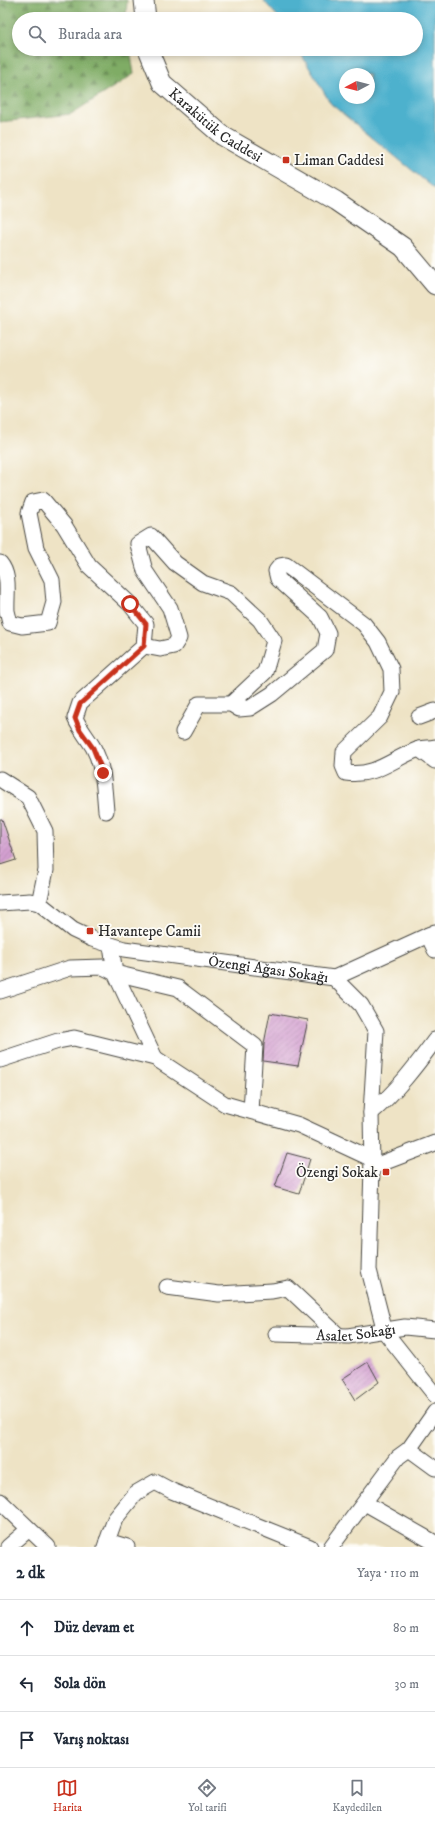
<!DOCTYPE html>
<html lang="tr">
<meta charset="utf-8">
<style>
:root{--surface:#fff;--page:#f2f2f3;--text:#1f2937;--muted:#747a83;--line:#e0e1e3;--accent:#c8321e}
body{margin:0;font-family:"IM FELL DW Pica",serif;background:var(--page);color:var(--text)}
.compass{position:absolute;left:339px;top:68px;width:36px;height:36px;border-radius:50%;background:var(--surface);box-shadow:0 2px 6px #0003;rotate:263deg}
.stop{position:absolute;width:12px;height:12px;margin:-9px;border:3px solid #c8321e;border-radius:50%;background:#fff}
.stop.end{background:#c8321e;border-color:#fff;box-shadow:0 1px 4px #0008}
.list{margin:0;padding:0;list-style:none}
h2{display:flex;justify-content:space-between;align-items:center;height:52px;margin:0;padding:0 16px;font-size:17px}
h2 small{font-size:13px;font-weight:400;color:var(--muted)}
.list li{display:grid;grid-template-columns:26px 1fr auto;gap:12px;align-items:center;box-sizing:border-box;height:56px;padding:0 16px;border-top:1px solid var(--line)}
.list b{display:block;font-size:15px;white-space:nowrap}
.list em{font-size:13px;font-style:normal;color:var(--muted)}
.icon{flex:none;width:22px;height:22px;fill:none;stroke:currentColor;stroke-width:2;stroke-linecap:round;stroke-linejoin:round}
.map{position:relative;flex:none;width:435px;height:1547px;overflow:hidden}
.search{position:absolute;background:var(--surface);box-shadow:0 2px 6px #0003;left:12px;right:12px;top:12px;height:44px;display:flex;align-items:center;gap:10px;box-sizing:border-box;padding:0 14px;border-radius:22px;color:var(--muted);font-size:15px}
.sheet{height:220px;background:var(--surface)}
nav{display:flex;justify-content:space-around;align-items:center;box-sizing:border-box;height:56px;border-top:1px solid var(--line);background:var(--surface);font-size:11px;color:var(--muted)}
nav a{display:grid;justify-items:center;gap:2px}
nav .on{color:var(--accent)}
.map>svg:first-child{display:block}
.forest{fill:url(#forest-firs);stroke:#556c48}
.water{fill:#4eb1cd;stroke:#3c6e7c;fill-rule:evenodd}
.building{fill:url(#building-hatch)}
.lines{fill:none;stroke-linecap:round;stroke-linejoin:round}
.minor-casing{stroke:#484742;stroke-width:17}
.major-casing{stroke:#484742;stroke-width:21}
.minor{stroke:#fff;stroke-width:15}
.major{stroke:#fff;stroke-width:19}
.route{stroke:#c8321e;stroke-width:5}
.poi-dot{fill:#c8321e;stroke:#fdfcf7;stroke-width:1.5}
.labels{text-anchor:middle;stroke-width:3.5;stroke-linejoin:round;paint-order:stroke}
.street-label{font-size:15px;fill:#2b2b2b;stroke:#fdfcf7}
.poi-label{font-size:15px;fill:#2b2b2b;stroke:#fdfcf7;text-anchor:start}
</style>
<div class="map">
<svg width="435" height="1547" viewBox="0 0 435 1547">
<defs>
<pattern id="forest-firs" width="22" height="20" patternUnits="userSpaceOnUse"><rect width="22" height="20" fill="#7fac65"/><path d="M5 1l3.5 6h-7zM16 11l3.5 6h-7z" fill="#688c53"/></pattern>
<pattern id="building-hatch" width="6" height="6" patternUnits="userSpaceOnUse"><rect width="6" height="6" fill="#d4a0d1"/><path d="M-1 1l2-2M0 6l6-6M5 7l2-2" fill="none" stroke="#ac83aa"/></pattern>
</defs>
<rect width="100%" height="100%" fill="#fdfcf7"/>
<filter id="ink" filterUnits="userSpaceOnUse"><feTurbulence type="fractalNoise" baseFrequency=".025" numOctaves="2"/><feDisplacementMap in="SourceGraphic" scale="8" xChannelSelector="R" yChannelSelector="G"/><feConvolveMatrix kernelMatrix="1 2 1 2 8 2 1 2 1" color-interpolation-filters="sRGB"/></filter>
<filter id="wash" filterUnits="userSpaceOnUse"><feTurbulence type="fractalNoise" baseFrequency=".012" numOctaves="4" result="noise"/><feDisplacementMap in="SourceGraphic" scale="16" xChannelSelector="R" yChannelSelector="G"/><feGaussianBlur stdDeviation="0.9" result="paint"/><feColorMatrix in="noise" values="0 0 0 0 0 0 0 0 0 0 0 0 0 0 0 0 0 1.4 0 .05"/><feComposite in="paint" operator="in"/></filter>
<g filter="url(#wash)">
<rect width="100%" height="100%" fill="#eee3c5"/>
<path class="forest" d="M0,0H127L126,19H19V49H130L134,74L71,114L0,122Z"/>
<path class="water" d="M263,0H435V189L331,104L298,49H416V19H280ZM345,74H369V98H345Z"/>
<g id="blocks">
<path class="building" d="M0,819H2L16,860L0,865Z
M270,1013L308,1020L298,1066L263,1061L264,1044Z
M287,1153L310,1159L299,1194L275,1187Z
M368,1362L379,1382L355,1400L342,1379Z"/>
</g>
</g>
<g filter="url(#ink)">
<use href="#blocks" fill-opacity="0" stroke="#484742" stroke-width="1"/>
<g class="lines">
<g class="minor-casing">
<g id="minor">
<path d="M0,563C11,576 6,595 7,611C8,615 9,619 10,623L22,626L48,623L54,602L52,580L36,548L29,513L33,502L43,500L64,525L89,566L130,604L146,624L144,646L80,703L75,718C80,729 87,737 93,747C104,767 104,789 106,811"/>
<path d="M144,646L160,649L174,646L179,638L170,608L145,571L138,544L151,536L175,563L203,583L231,593L260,620L274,641L265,672L231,704"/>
<path d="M419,717L435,711"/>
<path d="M183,732L199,704H231L239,709L250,708L272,694L325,650L328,633L320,617L278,579L276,571L280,566L286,565L364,624L378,642L391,669L392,692L380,717L344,752L343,766L346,773C377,777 393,758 419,749C424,748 430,748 435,747"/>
<path d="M419,749L435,761"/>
<path d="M0,779L28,797L45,831L46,870L39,903"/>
<path id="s1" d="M0,903L30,901L39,903L73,930L92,939L124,949L334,978L361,1005L376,1031L371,1113L372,1167L369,1270L385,1332L435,1395"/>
<path d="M428,935L435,950"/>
<path d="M111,946L115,973L178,988L255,1046L251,1111"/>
<path d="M334,978L435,932"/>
<path d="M0,991L70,968L103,967L115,973L155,1058"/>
<path d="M0,1060L58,1041L74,1038L155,1058L225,1104L299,1125L372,1159"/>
<path d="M371,1113C396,1092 416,1066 435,1040"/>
<path d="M372,1167L435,1143"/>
<path d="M167,1287L219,1294L272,1291L288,1288L339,1336"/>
<path id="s2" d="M276,1334L348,1336L405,1327L435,1330"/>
<path d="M409,1449L435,1468"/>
<path d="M0,1501L48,1547"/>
<path d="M365,1503L435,1543"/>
<path d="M107,1541L127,1547"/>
<path d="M8,1547L29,1529"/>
<path d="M105,1547L115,1519L136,1493L155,1482L172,1491L310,1547"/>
<path d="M331,1547L398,1457L409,1449L435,1412"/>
</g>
</g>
<g class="major-casing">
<g id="major">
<path d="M144,0L146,19"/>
<path id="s3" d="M148,49L162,83L223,136L336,201L403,247L435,285"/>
</g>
</g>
<use href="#minor" class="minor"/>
<use href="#major" class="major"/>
</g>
</g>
<g class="lines" filter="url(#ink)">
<path class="route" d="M103,773L93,748L80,730L75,718L80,704L144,646L146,624L130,604"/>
</g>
<g class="poi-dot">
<rect x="282" y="156" width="8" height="8" rx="2"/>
<rect x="86" y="927" width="8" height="8" rx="2"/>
<rect x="382" y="1168" width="8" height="8" rx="2"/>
</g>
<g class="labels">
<g class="street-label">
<text dy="5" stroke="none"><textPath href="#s3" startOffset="105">Karakütük Caddesi</textPath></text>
<text dy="5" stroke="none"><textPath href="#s1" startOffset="283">Özengi Ağası Sokağı</textPath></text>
<text dy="5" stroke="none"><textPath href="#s2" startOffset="80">Asalet Sokağı</textPath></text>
</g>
<g class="poi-label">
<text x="294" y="165">Liman Caddesi</text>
<text x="98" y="936">Havantepe Camii</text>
<text x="378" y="1177" text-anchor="end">Özengi Sokak</text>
</g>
</g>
</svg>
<svg class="compass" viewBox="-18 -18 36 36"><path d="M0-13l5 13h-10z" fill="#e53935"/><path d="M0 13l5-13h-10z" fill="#747a83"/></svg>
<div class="stop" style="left:130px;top:604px"></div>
<div class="stop end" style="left:103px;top:773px"></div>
<div class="search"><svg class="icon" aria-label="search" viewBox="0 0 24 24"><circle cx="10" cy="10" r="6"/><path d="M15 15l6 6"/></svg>Burada ara</div>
</div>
<section class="sheet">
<h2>2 dk<small>Yaya · 110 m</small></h2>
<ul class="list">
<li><svg class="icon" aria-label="ahead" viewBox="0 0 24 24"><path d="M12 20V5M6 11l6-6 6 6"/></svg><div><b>Düz devam et</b></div><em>80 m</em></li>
<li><svg class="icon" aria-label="left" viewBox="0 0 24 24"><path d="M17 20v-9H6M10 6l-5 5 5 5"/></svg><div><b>Sola dön</b></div><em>30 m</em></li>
<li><svg class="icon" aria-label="arrive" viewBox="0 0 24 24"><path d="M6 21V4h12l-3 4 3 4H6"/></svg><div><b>Varış noktası</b></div></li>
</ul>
</section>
<nav>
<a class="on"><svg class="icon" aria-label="map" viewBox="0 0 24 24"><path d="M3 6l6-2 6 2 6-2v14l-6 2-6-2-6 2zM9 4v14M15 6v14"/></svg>Harita</a>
<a><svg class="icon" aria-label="directions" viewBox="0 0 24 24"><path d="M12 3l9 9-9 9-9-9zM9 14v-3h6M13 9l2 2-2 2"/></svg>Yol tarifi</a>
<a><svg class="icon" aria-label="saved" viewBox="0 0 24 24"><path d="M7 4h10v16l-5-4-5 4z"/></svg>Kaydedilen</a>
</nav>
